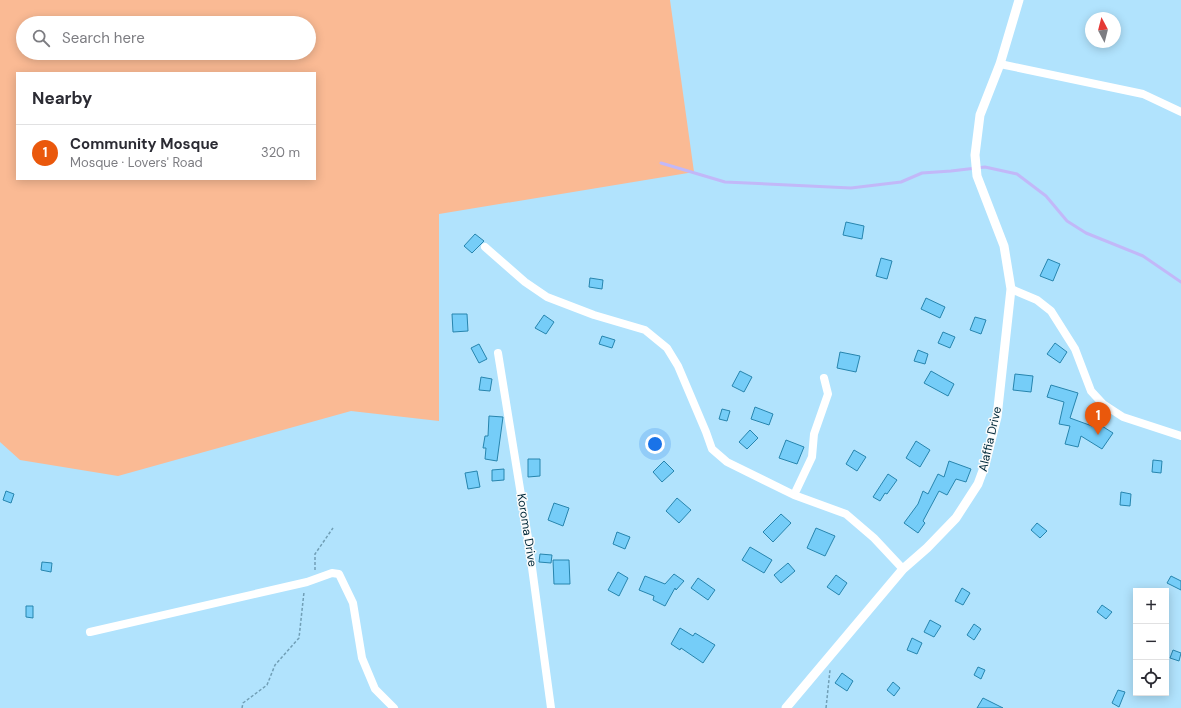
<!DOCTYPE html>
<meta charset="utf-8">
<style>
:root{--surface:#fff;--page:#f2f2f3;--text:#2b2b33;--muted:#7c7c81;--line:#e1e1e2;--accent:#ea580c}
body{margin:0;font-family:"DM Sans",sans-serif;background:var(--page);color:var(--text)}
.controls{position:absolute;right:12px;bottom:12px;display:grid;overflow:hidden;border-radius:0px;box-shadow:0 2px 10px #0003}
.controls button{width:36px;height:36px;display:grid;place-items:center;padding:0;border:0;border-bottom:1px solid var(--line);background:var(--surface);color:var(--text);font:20px sans-serif}
.compass{position:absolute;left:1085px;top:12px;width:36px;height:36px;border-radius:50%;background:var(--surface);box-shadow:0 2px 10px #0003;rotate:353deg}
.you{position:absolute;left:655px;top:444px;width:14px;height:14px;margin:-10px;border:3px solid #fff;border-radius:50%;background:#1a73e8;box-shadow:0 0 0 6px #1a73e833}
.badge{display:grid;place-items:center;width:26px;height:26px;border-radius:50%;background:var(--accent);color:#fff;font-size:13px;font-weight:700}
.pin{position:absolute;translate:-50% -33px;filter:drop-shadow(0 1px 2px #0008)}
.pin::after{content:'';position:absolute;top:21px;width:14px;height:12px;background:inherit;clip-path:polygon(0 0,100% 0,50% 100%)}
.list{margin:0;padding:0;list-style:none}
h2{display:flex;justify-content:space-between;align-items:center;height:52px;margin:0;padding:0 16px;font-size:17px}
h2 small{font-size:13px;font-weight:400;color:var(--muted)}
.list li{display:grid;grid-template-columns:26px 1fr auto;gap:12px;align-items:center;box-sizing:border-box;height:56px;padding:0 16px;border-top:1px solid var(--line)}
.list b{display:block;font-size:15px;white-space:nowrap}
.list p{margin:0;font-size:13px;white-space:nowrap;color:var(--muted)}
.list em{font-size:13px;font-style:normal;color:var(--muted)}
.icon{flex:none;width:22px;height:22px;fill:none;stroke:currentColor;stroke-width:2;stroke-linecap:round;stroke-linejoin:round}
.map{position:relative;flex:none;width:1181px;height:708px;overflow:hidden}
.search{position:absolute;background:var(--surface);box-shadow:0 2px 10px #0003;left:16px;top:16px;width:300px;height:44px;display:flex;align-items:center;gap:10px;box-sizing:border-box;padding:0 14px;border-radius:22px;color:var(--muted);font-size:15px}
.panel{position:absolute;background:var(--surface);box-shadow:0 2px 10px #0003;left:16px;top:72px;width:300px;height:108px;border-radius:0px}
.map>svg:first-child{display:block}
.green{fill:#faba94;fill-rule:evenodd}
.lines{fill:none;stroke-linecap:round;stroke-linejoin:round}
.stream{stroke:#c2b8f8;stroke-width:3}
.building{fill:#75cdf8;stroke:#2785ae}
.path{stroke:#719fb6;stroke-width:1.5;stroke-dasharray:3 2;stroke-linecap:butt}
.minor{stroke:#fff;stroke-width:8}
.tertiary{stroke:#fff;stroke-width:9}
.labels{text-anchor:middle;stroke-width:3;stroke-linejoin:round;paint-order:stroke}
.street-label{font-size:12px;fill:#01293a;stroke:#fbfbfb}
</style>
<div class="map">
<svg width="1181" height="708" viewBox="0 0 1181 708">
<rect width="100%" height="100%" fill="#b1e3fd"/>
<path class="green" d="M0,0H670L694,172L439,214V421L351,411L118,476L20,460L0,442ZM23,23H309V53H23ZM17,73H315V179H17Z"/>
<g class="lines">
<path class="stream" d="M661,163L725,182L851,188L901,182L922,173L951,171L985,167L1017,174L1046,196L1067,221L1086,233L1143,256L1181,282"/>
</g>
<path class="building" d="M846,222L864,226L862,239L843,235Z
M475,234L484,241L472,253L464,246Z
M881,258L892,261L887,279L876,276Z
M1048,259L1060,264L1053,281L1040,276Z
M590,278L603,280L602,289L589,287Z
M926,298L945,307L940,318L921,309Z
M452,314H467L468,331L453,332Z
M544,315L554,322L546,334L535,328Z
M975,317L986,320L981,334L970,330Z
M943,332L955,337L950,348L938,343Z
M602,336L615,340L612,348L599,344Z
M1055,343L1067,352L1060,363L1047,354Z
M479,344L487,359L479,363L471,348Z
M918,350L928,354L925,364L914,361Z
M840,352L860,356L856,372L837,368Z
M740,371L752,377L744,392L732,386Z
M931,371L954,384L948,396L924,383Z
M1015,374L1033,376L1031,392L1013,390Z
M481,377L492,379L490,391L479,390Z
M1051,385L1078,393L1070,418L1092,426L1094,421L1113,433L1102,449L1081,436L1078,447L1065,444L1070,426L1059,424L1064,402L1047,397Z
M755,407L773,414L769,425L751,419Z
M722,409L730,411L727,421L719,419Z
M489,416L503,417L497,461L485,459L486,448H483L485,436H488Z
M750,430L758,438L747,449L739,442Z
M786,440L804,447L797,464L779,458Z
M916,441L930,450L920,467L906,458Z
M854,450L866,457L857,471L846,464Z
M528,459H540V476L528,477Z
M1153,460L1162,461L1161,473L1152,472Z
M664,461L674,471L662,482L653,472Z
M949,461L971,469L966,482L956,479L947,495L939,491L923,521L925,523L918,533L904,523L918,504L923,491L928,494L938,474L944,477Z
M504,469V480L492,481V470Z
M477,471L480,487L468,489L465,473Z
M888,474L897,480L887,494L885,493L880,501L873,497Z
M6,491L14,494L11,503L3,500Z
M1121,492L1131,494L1130,506L1120,505Z
M677,498L691,510L679,523L666,511Z
M554,503L569,508L563,526L548,520Z
M781,514L791,523L773,542L763,532Z
M1037,523L1047,531L1040,538L1031,530Z
M816,528L835,536L825,556L807,548Z
M617,532L630,537L625,549L613,544Z
M750,547L772,560L764,573L742,560Z
M540,554L552,555L551,563L539,562Z
M553,560H569L570,584H554Z
M42,562L52,563L51,572L41,570Z
M788,563L795,571L781,583L774,575Z
M618,572L628,578L619,596L608,590Z
M674,574L684,581L676,590L675,588L665,606L653,600L654,596L639,590L645,576L665,584Z
M836,575L847,583L839,595L827,587Z
M1171,576L1181,581V590L1167,583Z
M698,578L715,590L708,600L691,588Z
M962,588L970,593L963,605L955,601Z
M1102,605L1112,612L1106,619L1097,612Z
M26,606H33V618L26,617Z
M930,620L941,626L934,637L924,632Z
M974,624L981,629L974,640L967,635Z
M680,628L693,636L695,633L715,645L703,663L681,648L680,650L671,644Z
M912,638L922,643L917,654L907,650Z
M1173,650L1181,653L1179,661L1170,658Z
M978,667L985,670L981,679L974,675Z
M842,673L853,681L847,691L835,683Z
M893,682L900,688L894,696L887,690Z
M1118,690L1125,692L1119,707L1112,703Z
M983,698L1003,708H977Z"/>
<g class="lines">
<path class="path" d="M315,570V554L333,528
M242,708L243,703L267,685L275,665L299,638L304,592
M826,708L830,670"/>
<path class="minor" d="M1000,64L1143,94L1181,112
M485,247L525,282L547,297L594,315L645,330L667,348L678,366L706,432L712,449L727,462L794,495L846,514L874,538L903,569
M1011,289L1037,300L1051,311L1075,349L1091,391L1103,404L1123,417L1181,436
M498,353L528,538L551,708
M794,495L812,457L814,434L828,394L824,378
M90,632L307,582L332,573L339,574L353,603L362,658L375,689L394,708"/>
<path class="tertiary" d="M786,708L903,569L927,548L956,518L978,484L985,465L997,417L1011,289L1004,246L977,176L975,155L980,115L1000,64L1019,0"/>
</g>
<g class="labels">
<g class="street-label">
<text transform="translate(990 439) rotate(-77)" y="4">Alaffia Drive</text>
<text transform="translate(527 530) rotate(81)" y="4">Koroma Drive</text>
</g>
</g>
</svg>
<div class="controls">
<button>+</button>
<button>−</button>
<button><svg class="icon" aria-label="locate" viewBox="0 0 24 24"><circle cx="12" cy="12" r="6"/><path d="M12 2v4M12 18v4M2 12h4M18 12h4"/></svg></button>
</div>
<svg class="compass" viewBox="-18 -18 36 36"><path d="M0-13l5 13h-10z" fill="#e53935"/><path d="M0 13l5-13h-10z" fill="#7c7c81"/></svg>
<div class="you"></div>
<div class="pin badge" style="left:1098px;top:435px">1</div>
<div class="search"><svg class="icon" aria-label="search" viewBox="0 0 24 24"><circle cx="10" cy="10" r="6"/><path d="M15 15l6 6"/></svg>Search here</div>
<section class="panel">
<h2>Nearby<small></small></h2>
<ul class="list">
<li><span class="badge">1</span><div><b>Community Mosque</b><p>Mosque · Lovers' Road</p></div><em>320 m</em></li>
</ul>
</section>
</div>
